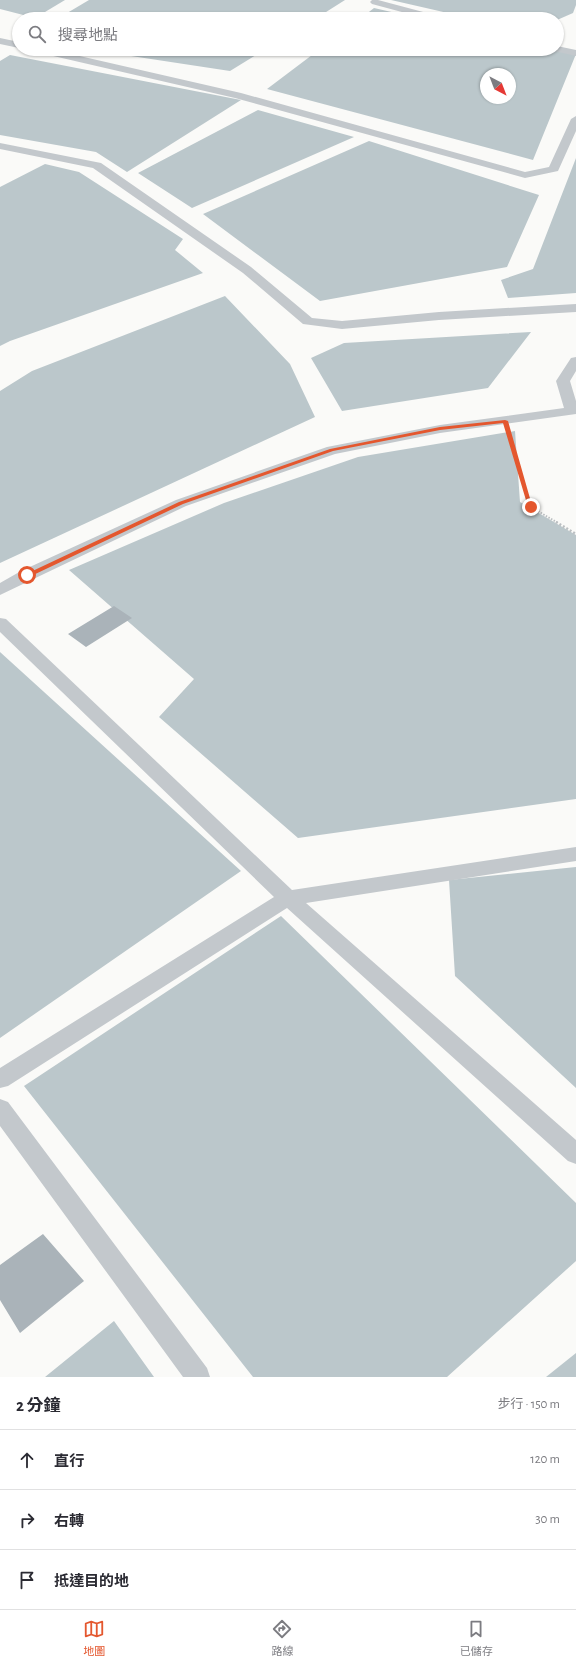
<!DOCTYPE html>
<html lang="zh-TW">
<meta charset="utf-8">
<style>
:root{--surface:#fff;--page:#f2f2f3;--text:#2b2b33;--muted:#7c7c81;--line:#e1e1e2;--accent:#e4572e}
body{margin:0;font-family:"Alegreya Sans","Noto Sans TC",sans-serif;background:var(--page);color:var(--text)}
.compass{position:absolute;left:480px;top:68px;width:36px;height:36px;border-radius:50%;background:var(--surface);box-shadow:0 1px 3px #0004;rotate:138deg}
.stop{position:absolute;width:12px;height:12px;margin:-9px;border:3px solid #e4572e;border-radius:50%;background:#fff}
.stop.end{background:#e4572e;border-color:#fff;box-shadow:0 1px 4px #0008}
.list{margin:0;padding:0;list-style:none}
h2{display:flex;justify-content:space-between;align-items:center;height:52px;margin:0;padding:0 16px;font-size:17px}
h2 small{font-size:13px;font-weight:400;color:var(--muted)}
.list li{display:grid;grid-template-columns:26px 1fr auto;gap:12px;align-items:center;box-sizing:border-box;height:60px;padding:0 16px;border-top:1px solid var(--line)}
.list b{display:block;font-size:15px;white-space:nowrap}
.list em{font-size:13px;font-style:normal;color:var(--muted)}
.icon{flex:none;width:22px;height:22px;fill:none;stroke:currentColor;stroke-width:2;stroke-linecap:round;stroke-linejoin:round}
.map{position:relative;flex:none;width:576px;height:1377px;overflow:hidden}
.search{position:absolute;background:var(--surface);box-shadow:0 1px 3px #0004;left:12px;right:12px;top:12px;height:44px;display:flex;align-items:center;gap:10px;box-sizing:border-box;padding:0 14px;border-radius:22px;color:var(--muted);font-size:15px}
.sheet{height:232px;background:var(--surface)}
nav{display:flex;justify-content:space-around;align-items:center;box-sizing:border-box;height:56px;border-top:1px solid var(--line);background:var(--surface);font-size:11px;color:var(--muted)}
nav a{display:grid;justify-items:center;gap:2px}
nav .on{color:var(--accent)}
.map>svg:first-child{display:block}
.water{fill:#bbc7cb;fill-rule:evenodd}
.building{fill:#aab3b9}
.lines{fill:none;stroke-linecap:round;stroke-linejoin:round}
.path-far1{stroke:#bbbfc2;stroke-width:2;stroke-dasharray:1.5 1.5;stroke-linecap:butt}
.path{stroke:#bbbfc2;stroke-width:2.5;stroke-dasharray:2 2;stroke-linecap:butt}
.service{fill:#c3c8cc;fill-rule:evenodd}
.route{fill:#e4572e}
</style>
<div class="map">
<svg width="576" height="1377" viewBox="0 0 576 1377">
<rect width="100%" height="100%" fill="#fafaf8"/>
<path class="water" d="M0,0H65L35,18L0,9Z
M89,0H345L315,19H57Z
M391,0H576V5L573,13L557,20L474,19Z
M374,8L422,19H360Z
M85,49H266L230,71Z
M320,49H552L576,54L533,160L267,89ZM486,74H510V98H486Z
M10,55L241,100L127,172L96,152L0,135V61Z
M258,110L354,137L192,208L138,173Z
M369,141L539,195L507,267L320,301L203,214Z
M576,158V293L508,298L501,280L533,269Z
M45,164L79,172L183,239L175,250L203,273L10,341L0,346V187Z
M225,296L290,364L315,417L0,563V391L32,371Z
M531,332L488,388L342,411L311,358L344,343Z
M515,431L520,502L576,535V799L298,838L159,717L194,679L69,570L224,503L358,457Z
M0,652L241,871L0,1038Z
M576,867V1088L455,976L449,880Z
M281,916L576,1203V1261L447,1377H253L24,1086Z
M114,1321L154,1377H45Z
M576,1353V1377H546Z"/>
<path class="building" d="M114,606L132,618L86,647L68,634Z
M43,1234L84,1281L20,1333L0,1300V1265Z"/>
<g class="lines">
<path class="path-far1" d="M512,443L531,507L558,523"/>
<path class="path" d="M556,522L576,534"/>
<path class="service" d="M372,0H378L442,17L444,19H428L372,4L370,2Z
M0,38L19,42V48L0,44Z
M557,46L576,50V56L554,51L552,49H557Z
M31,49H49L241,93L525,172L549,167L571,119L576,116V131L558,171L525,178L235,98L36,52Z
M0,143L101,163L251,267L312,318L342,321L439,312L576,304V312L439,320L342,329L303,324L243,273L93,168L0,149Z
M576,357V371L570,381L576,401V414L440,433L335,454L186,506L0,595V583L21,571L176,500L327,447L440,425L564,408L556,381L571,358Z
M0,618L6,619L292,890L576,847V861L306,903L576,1140V1164L568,1161L287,908L8,1086L0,1088V1068L274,897L0,632Z
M0,1099L8,1102L207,1368L210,1377H183L0,1126Z"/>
</g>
<path class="route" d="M505,420L508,421L533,509L528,507L503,423L440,430L333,451L183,504L29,577L24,575L179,502L330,449L440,427Z"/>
</svg>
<svg class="compass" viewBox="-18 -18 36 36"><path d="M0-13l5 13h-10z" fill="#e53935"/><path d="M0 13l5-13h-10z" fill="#7c7c81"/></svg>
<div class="stop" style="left:27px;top:575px"></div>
<div class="stop end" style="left:531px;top:507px"></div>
<div class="search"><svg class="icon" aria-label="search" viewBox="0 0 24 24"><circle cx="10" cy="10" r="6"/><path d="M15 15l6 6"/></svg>搜尋地點</div>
</div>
<section class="sheet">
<h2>2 分鐘<small>步行 · 150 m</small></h2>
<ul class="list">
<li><svg class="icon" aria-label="ahead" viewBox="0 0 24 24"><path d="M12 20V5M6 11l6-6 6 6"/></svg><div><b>直行</b></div><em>120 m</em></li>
<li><svg class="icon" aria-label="right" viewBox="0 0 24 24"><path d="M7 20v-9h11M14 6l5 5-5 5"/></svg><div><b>右轉</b></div><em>30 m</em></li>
<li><svg class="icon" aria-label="arrive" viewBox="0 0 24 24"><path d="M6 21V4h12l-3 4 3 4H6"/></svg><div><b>抵達目的地</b></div></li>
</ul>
</section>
<nav>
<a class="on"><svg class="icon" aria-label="map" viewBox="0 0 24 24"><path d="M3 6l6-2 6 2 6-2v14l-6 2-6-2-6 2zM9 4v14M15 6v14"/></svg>地圖</a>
<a><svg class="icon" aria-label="directions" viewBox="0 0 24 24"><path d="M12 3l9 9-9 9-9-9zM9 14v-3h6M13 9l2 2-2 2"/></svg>路線</a>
<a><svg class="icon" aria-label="saved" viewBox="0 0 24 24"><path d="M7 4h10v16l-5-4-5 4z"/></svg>已儲存</a>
</nav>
